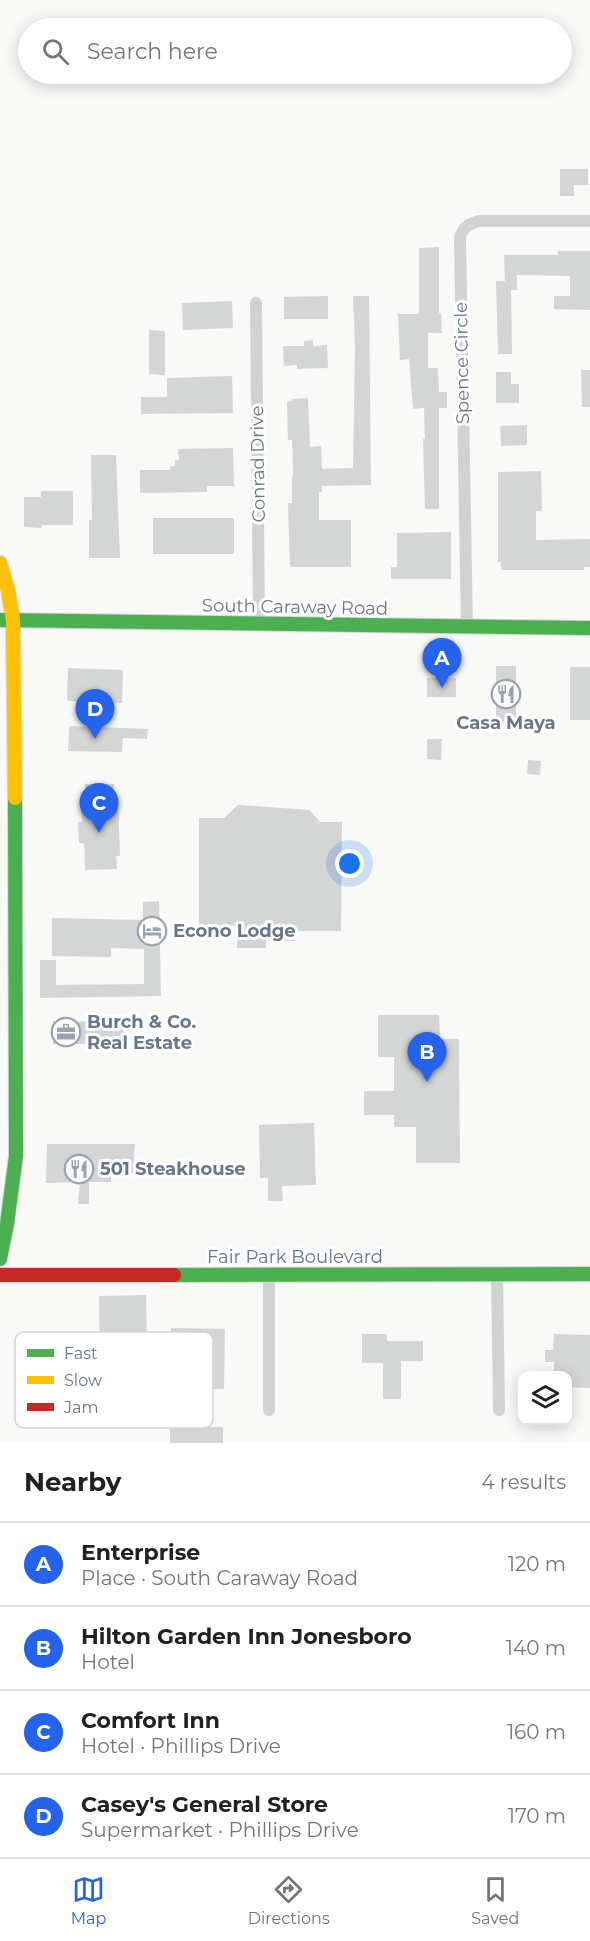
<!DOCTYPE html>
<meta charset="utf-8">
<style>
:root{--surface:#fff;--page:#f2f2f2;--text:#202124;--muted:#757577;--line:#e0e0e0;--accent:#2563eb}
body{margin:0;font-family:Montserrat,sans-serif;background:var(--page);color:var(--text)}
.controls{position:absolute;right:18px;bottom:18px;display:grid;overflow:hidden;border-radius:12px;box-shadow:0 3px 15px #0003}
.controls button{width:54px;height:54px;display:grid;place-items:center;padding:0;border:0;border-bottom:2px solid var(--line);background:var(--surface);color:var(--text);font:30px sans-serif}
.you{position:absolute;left:350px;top:864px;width:21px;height:21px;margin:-15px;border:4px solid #fff;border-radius:50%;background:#1a73e8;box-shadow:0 0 0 9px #1a73e833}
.badge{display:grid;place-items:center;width:39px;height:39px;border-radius:50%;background:var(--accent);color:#fff;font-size:20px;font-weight:700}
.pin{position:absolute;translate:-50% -50px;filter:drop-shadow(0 2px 3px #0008)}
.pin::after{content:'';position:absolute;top:32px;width:21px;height:18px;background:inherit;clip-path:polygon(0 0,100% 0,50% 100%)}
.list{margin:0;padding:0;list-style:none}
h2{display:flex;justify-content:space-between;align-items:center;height:78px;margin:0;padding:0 24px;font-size:26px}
h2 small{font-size:20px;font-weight:400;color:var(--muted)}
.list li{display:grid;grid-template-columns:39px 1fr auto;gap:18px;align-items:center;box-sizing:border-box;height:84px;padding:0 24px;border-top:2px solid var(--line)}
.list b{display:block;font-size:22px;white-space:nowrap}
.list p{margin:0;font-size:20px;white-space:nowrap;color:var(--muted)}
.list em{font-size:20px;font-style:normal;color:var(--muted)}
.icon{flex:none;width:33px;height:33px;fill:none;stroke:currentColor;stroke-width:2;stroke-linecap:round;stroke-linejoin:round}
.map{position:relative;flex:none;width:590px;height:1443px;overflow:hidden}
.search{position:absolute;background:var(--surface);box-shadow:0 3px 15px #0003;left:18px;right:18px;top:18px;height:66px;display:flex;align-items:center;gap:15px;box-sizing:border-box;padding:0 21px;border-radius:33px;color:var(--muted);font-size:22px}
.sheet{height:414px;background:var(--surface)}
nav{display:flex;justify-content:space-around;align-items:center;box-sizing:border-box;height:84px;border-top:2px solid var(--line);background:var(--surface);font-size:16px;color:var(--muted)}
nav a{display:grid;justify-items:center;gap:3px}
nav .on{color:var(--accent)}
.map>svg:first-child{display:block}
.building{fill:#d4d5d5}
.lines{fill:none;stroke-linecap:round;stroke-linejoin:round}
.fast-casing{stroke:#d6d7d8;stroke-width:16}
.slow-casing{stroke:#d6d7d8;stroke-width:16}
.jam-casing{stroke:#d6d7d8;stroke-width:16}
.street{stroke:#d1d2d3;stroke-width:12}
.fast{stroke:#4caf50;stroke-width:14}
.slow{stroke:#ffc107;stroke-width:14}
.jam{stroke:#c62828;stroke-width:14}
.labels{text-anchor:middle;stroke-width:6;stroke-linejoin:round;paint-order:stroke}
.street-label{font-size:18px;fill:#67778a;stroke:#fff}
.poi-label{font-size:18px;font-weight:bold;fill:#67778a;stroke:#fff;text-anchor:start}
.key{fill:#fff;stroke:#d1d6dc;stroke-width:1.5}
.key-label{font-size:16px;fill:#67778a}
</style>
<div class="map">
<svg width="590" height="1443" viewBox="0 0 590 1443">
<rect width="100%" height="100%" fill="#f9f9f8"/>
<path class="building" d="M560,169H588V185H574V196H560Z
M439,247V313H441L442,333H428V368H438L439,392H447V408H439V509H425L423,439H425L424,408L413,409L409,359L400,360L398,314H419V248Z
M558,251H590V310L554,309V296H570V276L517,275V290H511L512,354H498L496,281H505L504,255H558Z
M328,296V319H284V297Z
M353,296H369L371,485L322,486V492H319V520H351V567H290L288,503H292V475H293L292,440H288L287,402L292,401V399L308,398L310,447L321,446L322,469L353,468L355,345Z
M232,301L233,328L183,330L182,303Z
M149,330L165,331V375L149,374Z
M313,340V346L327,345L328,368L297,369V365L284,366L283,346H304V341Z
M581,370H590V407H582Z
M496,372H511V384H519V403H496Z
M232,376L233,413L141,414V397H167V378Z
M527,425V445L501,446L500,426Z
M233,448L234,486H207V492L140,493V470H170V466H175V460H179L178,449Z
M91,455H116L120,558H89V520H92Z
M541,471L542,511H536V540L590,539V567H584V570H501V562H498V472Z
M41,491H73V525H42V528L24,527V497H41Z
M153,518H234V554H153Z
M451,532V579H391V567H397V533Z
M496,666H516V723H496Z
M570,667H590V720H570Z
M68,668L123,670L122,703L67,701Z
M427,678H456V697H427Z
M69,726L148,729L147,739L123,738L122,752L68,751Z
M427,739H442L441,760L427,759Z
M528,760L541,761L540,775L527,774Z
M85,784H114V800H118L120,856H116L117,869L85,870L84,843H79L78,822H82L81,802L85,801Z
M238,805L310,810L320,822H342L341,931H294V941L266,940V948H237V926L199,925V818H224Z
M159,901L161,996L40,998V960H56V985L144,984V949L111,948V957L52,956V918L143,920V902Z
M378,1015H439L440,1039H459L460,1163H416V1127H394V1115H364V1091H394V1057H378Z
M53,1021L124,1022V1044H53Z
M314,1123L316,1185L282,1186L283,1201H268V1178H260L259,1125Z
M47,1144H135L133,1173L111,1174V1182H89V1204H78L80,1182L46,1183Z
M146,1295L148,1396L101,1397V1393L57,1394L58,1425L21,1427L20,1394L15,1395V1377L100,1376L99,1296Z
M171,1328L225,1329L224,1389L170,1388Z
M362,1334H387V1341H423V1361H401V1399H383V1363H362Z
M554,1334L590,1335V1388L567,1387V1376H554V1362H545V1350H553Z
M170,1427H223V1443H170Z"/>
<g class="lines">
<g class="fast-casing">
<path id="fast" d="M0,620L590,628
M0,1259L7,1224L16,1156L15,798
M174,1275L590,1274"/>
</g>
<g class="slow-casing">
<path id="slow" d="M0,563L8,590L13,620L15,798"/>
</g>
<g class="jam-casing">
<path id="jam" d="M0,1275H174"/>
</g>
<path class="street" d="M256,303L259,625
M467,628L460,238C463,227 468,224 479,221H590
M497,1275L499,1410
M269,1276V1410"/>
<use href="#fast" class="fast"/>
<use href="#slow" class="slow"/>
<use href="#jam" class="jam"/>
</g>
<defs>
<g id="restaurant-ring" transform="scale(1.5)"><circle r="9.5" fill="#fff" stroke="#9aa4b0" stroke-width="1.5"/><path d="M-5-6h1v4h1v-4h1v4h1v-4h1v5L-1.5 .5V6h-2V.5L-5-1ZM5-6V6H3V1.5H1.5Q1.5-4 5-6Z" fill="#9aa4b0"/></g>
<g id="hotel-ring" transform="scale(1.5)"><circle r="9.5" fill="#fff" stroke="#9aa4b0" stroke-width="1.5"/><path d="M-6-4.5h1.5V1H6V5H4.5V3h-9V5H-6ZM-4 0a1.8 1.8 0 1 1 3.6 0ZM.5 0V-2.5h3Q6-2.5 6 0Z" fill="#9aa4b0"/></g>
<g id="office-ring" transform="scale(1.5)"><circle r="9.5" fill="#fff" stroke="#9aa4b0" stroke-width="1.5"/><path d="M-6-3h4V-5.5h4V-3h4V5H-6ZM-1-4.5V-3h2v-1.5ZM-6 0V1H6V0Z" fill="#9aa4b0"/></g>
</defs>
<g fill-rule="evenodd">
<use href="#restaurant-ring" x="506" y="694"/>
<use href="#hotel-ring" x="152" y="931"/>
<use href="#office-ring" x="66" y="1032"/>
<use href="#restaurant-ring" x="79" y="1169"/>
</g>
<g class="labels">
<g class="street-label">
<text transform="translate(462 363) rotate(-91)" y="6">Spence Circle</text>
<text transform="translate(258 464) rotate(-91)" y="6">Conrad Drive</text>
<text transform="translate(295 607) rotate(1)" y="6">South Caraway Road</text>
<text x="295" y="1263">Fair Park Boulevard</text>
</g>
<g class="poi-label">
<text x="506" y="729" text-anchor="middle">Casa Maya</text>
<text x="173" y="937">Econo Lodge</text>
<text x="87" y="1028">Burch &amp; Co.<tspan x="87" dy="21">Real Estate</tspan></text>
<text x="100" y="1175">501 Steakhouse</text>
</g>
</g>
<rect x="15" y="1332" width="198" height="96" rx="9" class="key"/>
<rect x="27" y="1349" width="27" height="8" fill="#4caf50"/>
<rect x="27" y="1376" width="27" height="8" fill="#ffc107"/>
<rect x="27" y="1403" width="27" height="8" fill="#c62828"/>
<g class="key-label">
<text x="64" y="1359">Fast</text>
<text x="64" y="1386">Slow</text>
<text x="64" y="1413">Jam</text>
</g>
</svg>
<div class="controls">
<button><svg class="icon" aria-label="layers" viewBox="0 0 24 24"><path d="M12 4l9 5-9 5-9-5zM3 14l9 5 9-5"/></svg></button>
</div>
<div class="you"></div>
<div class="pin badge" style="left:442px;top:688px">A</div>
<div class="pin badge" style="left:427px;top:1082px">B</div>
<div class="pin badge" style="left:99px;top:833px">C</div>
<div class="pin badge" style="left:95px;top:739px">D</div>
<div class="search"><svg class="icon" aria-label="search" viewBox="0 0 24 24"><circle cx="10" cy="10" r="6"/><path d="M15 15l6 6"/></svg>Search here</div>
</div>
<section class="sheet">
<h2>Nearby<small>4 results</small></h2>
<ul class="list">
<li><span class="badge">A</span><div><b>Enterprise</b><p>Place · South Caraway Road</p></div><em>120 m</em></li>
<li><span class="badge">B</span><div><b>Hilton Garden Inn Jonesboro</b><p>Hotel</p></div><em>140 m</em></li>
<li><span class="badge">C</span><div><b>Comfort Inn</b><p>Hotel · Phillips Drive</p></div><em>160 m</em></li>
<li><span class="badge">D</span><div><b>Casey's General Store</b><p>Supermarket · Phillips Drive</p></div><em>170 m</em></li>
</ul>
</section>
<nav>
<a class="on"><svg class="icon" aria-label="map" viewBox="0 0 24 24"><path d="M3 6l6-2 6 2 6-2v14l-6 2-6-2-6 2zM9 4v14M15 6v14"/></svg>Map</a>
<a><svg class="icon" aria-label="directions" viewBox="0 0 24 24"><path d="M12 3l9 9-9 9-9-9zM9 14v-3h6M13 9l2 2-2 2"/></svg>Directions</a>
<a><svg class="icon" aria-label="saved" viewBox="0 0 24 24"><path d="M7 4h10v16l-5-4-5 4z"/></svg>Saved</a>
</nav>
